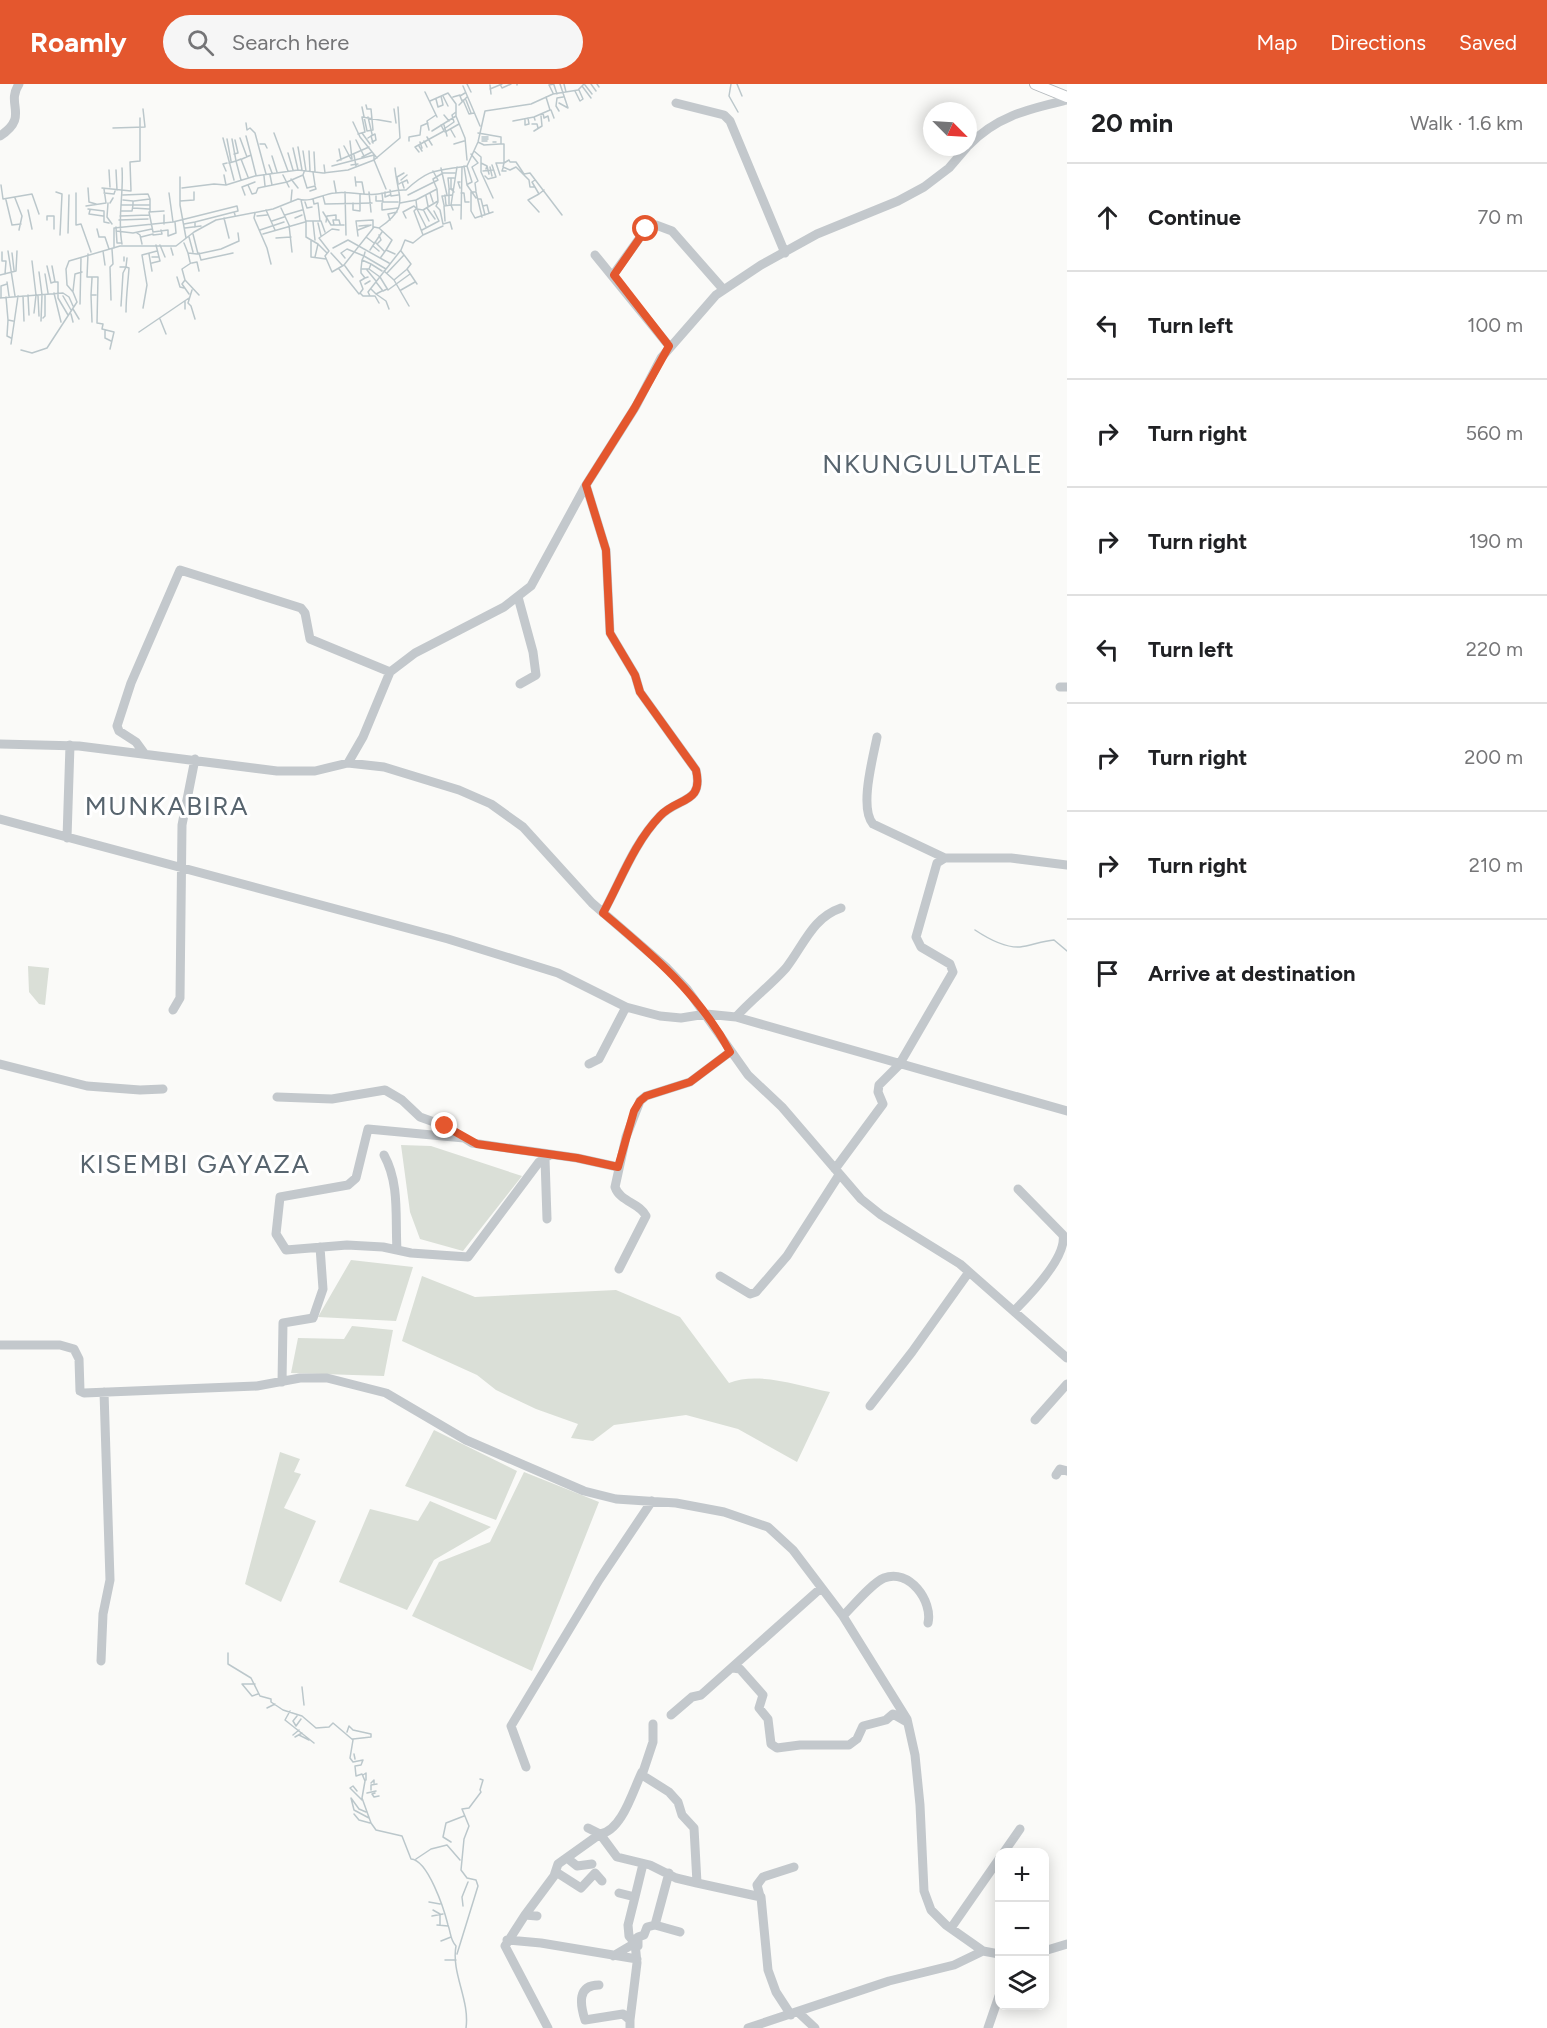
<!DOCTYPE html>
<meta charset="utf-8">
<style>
:root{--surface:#fff;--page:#f6f6f6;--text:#202124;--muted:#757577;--line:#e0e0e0;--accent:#e4572e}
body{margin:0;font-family:Figtree,sans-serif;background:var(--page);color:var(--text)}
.controls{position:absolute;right:18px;bottom:18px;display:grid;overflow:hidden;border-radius:12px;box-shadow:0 3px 15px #0003}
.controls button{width:54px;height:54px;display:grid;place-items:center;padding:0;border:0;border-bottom:2px solid var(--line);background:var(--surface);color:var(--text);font:30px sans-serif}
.compass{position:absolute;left:923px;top:18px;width:54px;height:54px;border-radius:50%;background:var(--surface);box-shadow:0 3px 15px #0003;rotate:114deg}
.stop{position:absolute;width:18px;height:18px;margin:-14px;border:4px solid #e4572e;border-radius:50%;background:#fff}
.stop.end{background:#e4572e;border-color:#fff;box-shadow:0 2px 6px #0008}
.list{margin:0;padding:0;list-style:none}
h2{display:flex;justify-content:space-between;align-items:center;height:78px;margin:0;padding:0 24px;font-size:26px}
h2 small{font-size:20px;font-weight:400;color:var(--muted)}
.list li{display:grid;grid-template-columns:39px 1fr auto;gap:18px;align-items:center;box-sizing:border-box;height:108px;padding:0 24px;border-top:2px solid var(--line)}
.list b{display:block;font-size:22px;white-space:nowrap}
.list em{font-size:20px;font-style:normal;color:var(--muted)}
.icon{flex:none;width:33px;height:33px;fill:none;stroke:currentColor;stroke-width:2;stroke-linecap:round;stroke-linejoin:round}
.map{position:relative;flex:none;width:1067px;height:1944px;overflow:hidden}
header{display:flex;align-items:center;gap:36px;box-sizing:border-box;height:84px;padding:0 30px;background:var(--accent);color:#fff}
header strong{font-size:28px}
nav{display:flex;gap:33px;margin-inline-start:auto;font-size:21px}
.search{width:420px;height:54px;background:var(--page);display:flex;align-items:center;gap:15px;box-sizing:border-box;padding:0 21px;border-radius:33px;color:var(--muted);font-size:22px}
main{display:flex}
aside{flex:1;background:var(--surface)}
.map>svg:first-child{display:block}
.green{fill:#dadfd7}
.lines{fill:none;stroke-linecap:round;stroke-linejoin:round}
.stream{stroke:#bbc7cb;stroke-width:1.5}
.major-casing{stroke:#b5babe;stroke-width:12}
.minor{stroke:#c3c8cc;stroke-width:9}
.major{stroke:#fff;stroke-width:10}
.route{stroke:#e4572e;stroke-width:8}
.labels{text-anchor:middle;stroke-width:6;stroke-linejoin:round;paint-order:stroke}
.quarter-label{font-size:26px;letter-spacing:1.5px;fill:#57646e;stroke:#fff}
</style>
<header>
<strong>Roamly</strong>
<div class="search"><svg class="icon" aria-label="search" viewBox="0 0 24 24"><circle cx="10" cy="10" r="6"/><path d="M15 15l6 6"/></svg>Search here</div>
<nav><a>Map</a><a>Directions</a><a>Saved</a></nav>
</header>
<main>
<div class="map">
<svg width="1067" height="1944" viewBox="0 0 1067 1944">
<rect width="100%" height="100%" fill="#fafaf8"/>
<path class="green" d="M28,882L49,884L45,921L39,920L29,908Z
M401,1061L431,1062L522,1092L463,1167L420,1155L410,1128Z
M351,1176L413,1183L396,1237L318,1233Z
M422,1192L475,1213L616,1206L680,1233L729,1299C758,1287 799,1302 830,1308L797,1378L738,1345L686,1331L614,1341L593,1357L571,1354L578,1340L536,1325L496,1306L477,1291L402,1257Z
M352,1242L393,1246L384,1292L291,1289L298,1254L344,1255Z
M434,1346L517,1387L496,1436L405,1402Z
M280,1368L300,1375L294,1388L301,1390L284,1424L316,1437L281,1518L245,1500Z
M524,1388L599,1418L532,1587L412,1532L439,1478L490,1458Z
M430,1417L491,1443L434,1476L407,1526L339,1498L370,1425L418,1437Z"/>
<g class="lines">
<path class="stream" d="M467,0L471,8
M500,0L502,4L511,0
M517,0V1
M564,0L566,8
M591,0L596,7
M597,0L599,3
M731,0L729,12L738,28
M737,0L742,12
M490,1L491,10
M554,1L557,10
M585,1L592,10
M463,2L480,42
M582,2L591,14
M490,5L502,0
M575,7L580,17L583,15L579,6
M425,8L437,33
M553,9L549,1L554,0
M443,12L448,22
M453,13L460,11
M436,15L438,23L443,21L441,12
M463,16L469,30L474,29
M466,16L471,29
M430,17L448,9L456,20V32L465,54L467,76
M462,17L460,12L465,9
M559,19L568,24L560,0
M366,21L367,25H371L373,46L367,47
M459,21L467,13
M362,23L367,47
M394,25L396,39
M551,26L554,34
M559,27L556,22L557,14L563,13
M543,29L544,34L548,32L549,37
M444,31L449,37
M368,33L372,50
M534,33L550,26L546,13
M525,36V41L529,40L528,34
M513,37L534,33L535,36
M353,38L360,53L377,74
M246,39L247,46L250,44L255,49L266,90
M532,40H537L538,44
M444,41L447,52
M113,44L145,43L143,25
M444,45L454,38L452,31L456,28
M429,46L427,37L436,31
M451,46L455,53
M432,47L456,32
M534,47L542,42L541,32
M445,48L459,40
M274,49L288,87
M362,49L370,60
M478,49L501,53V60H504V79L509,76L510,78H516L524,90L530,89L562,131
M358,50L365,48L362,33L391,38
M246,52L251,71
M371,52L375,50L376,56L372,58
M427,53L432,61
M482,53H488
M223,54L234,96
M240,54L247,73
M368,54L371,52L373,59
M227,55L231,77
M232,55L236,77L241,75L248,93
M482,55H488
M356,56L364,72
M350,57L352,75
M409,57V53L420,51L421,42L428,39
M424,57L427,63
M482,57H487
M420,58L422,64
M478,58L484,61L500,60
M493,58H496
M260,60H265L267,64
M454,60L464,57
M344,62L351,75
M419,62L422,67
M298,63L302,86
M293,64L298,86
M339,65L341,76
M303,67L306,87
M309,67L310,87
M474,67L481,73V88L493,114
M314,68L315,88
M419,68L415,63L444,47L441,41
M288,69L293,86
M234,70L238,69L235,56
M471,70L478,79L472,83L478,97L475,99L476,107
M354,71L356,82
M272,72L277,88
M362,73L372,68
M242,75L251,71L256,91
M337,77L369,63
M229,79L236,77L241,96
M481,79L487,82L486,85
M269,81L272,89
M324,81L325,89
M351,81L358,80
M464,82L467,101L476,114
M467,82L472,98L468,100
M487,82L489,90
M490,83L492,92
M441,84L447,111
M503,84L502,87H506
M109,86L110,103
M116,86L117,106
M226,87L223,80L227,79
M483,87L493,86
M313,88L315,101
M224,91L226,101
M270,91L272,101
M283,91L289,103
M303,91L307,104L315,102L316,105L310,107
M500,91L496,79H504L503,83L510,86L516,83L529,96L530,103H535
M264,92L265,102
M485,92L488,95L496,93L492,81
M180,93V121L186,154
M355,93L356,102
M291,95L298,104
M451,95V105L454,108
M401,96L407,91
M535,96L532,98L539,110L544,106
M334,97L336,108
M356,98H362L364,109
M403,98L407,96L408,99
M398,99L397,93L404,89
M399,100L402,98L404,104
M1,101L3,115L32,110L39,130
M248,101L252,110L256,109L258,104L287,98L303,91L304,88
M88,104L89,118L96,120
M102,104L131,107L130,78L140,77V34
M182,104L214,100L226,101L255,92L298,86L323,89L348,86L374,76V71L332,82
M449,104L448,94H454
M460,104L458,98H460
M386,105L374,76L400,54L398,23
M390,106L391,112L398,111
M56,108L62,110L60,151
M345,108L346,151
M369,108L371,128
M385,108V113L390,111
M76,109V141L81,140L91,168
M104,109L114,110L115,107
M169,109L173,138L237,122L238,127L234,128
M382,109L383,118H398
M430,109L433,118
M461,109H464L465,118H469
M123,111L148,110L150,115
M245,111L242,103L255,98
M408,111L434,98L433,95L443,89H455
M445,111L446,121
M323,112L325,120L372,119
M376,112V117H382
M426,112L428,122
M15,114L22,132L19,146
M313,115L314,120L318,119L320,137H306V153L318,160
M478,115H481L485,131
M6,116L12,141L21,140
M123,116L133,117V121H150
M301,116L306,138
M134,117L150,115V127
M180,117L194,116V108
M291,117L292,106
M305,118L307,124L312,123
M438,118L436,122L440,126L443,140L450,138L452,145
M108,119L107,133L112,140
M110,119L113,114
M353,119V126L360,127V110
M382,119V126L398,124
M400,119L416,116
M449,120V105H453
M122,121H133L132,127
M444,121L442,112L452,111
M86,122L106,119L104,105
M483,122L487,121L489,129
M133,124L149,125
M281,124L289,141L292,168
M427,124L435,135
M88,125L104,127V138L109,139
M416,125L414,127L423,151L443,142
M28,126L32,145
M90,126L89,130L103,132
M266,126L275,146
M453,126L451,121H460
M121,127H132
M164,127L149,128L153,148L168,146V152L176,149L175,138
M424,127L429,137
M323,128L331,141H344
M539,128L528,116L539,110
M255,129L254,134L267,164L271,180
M164,131V140
M285,131L302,126
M120,132L149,131
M257,132L267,131
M482,133L476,108H471V127L475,134L493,128
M224,134L229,154
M295,134L302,131
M406,134L403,128L414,122L417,125L416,116L437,105L434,98L438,96L433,87
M461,135L462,83
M47,136V132H54V145
M119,136L148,135
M390,136L388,130L397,128
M272,137L284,133
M321,137L325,148
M445,137L444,122L451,121L457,83
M195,138L234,128L235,131
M313,138L315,156
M326,138L327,132L336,131V136
M318,139L321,152
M184,140L195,138V143
M334,141L333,136H339L340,140
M359,142L371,141
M116,143L117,159H121
M426,143L417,125L423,126L438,117L437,105
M185,144L201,142
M97,145L99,153H105L109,165
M260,146L284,138
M339,146L332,145L319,154L329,167L325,172L332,188L344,181L374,143L379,144
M358,146L371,141
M422,146L439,137L434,127
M116,147L133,149L152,145
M68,149L69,111
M137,149L140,151L142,160
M193,150L198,170L221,165L239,157L238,149
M263,150L305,138
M153,151L162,150L161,146
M358,152L356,137L373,136V144
M141,153L153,150
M189,153L193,168
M366,153L374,159
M276,154L291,153
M311,157V173L326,175
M375,158L384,167
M184,159L188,169L197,170
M378,159L381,156L379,151
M122,160C117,135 124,110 122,84
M160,161L165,173
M373,162L379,167
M114,164V144L173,138
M171,164L173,171
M333,164L348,156L389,179
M370,166L382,148
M386,166L392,156L379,144C410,123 398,115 395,84
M8,167L15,212
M103,167L105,181
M401,167L411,180L407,185L417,200
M2,168V177H6L5,190
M365,168L364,172L386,185
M12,169L14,186
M188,169L190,178
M199,169L201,176L233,169
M331,169L342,181
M88,170L87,193H98L97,239L103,240L102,245L114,248L110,265
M149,170L152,187
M152,173H159
M315,173L318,160L327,169
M381,173L386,166L395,170
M345,174L341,169L347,165L364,172L362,176
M32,177L36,211L34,229
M124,177V173
M152,179L160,177L156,161
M191,179L182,185L185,196L199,211
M192,179L197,178L199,187
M371,180L382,187
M47,182L51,199L54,198
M52,182L55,198H58V214L68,231
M345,182L353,193
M120,183H126L127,174
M339,185L359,210
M361,185V189L365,194L368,193
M369,185H361L362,176L371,180L369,185L380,193L388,206L410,190
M367,186L376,197
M384,187L394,196L409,222
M39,188L42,211L41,237
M387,189L404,171
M45,190L48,209
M0,191L16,187L17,167
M177,193L180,203L184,204
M92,194L91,211H96
M365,194L360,197L363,205L360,209L363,212H374
M185,196L182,200L189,210
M394,196L406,186
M7,198L9,212
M376,198L383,207L387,205
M365,200L370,197
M371,205L376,210L382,207
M192,206L188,219L191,222L195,235
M401,206L415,198
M73,207L75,190L82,188
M54,209L61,238
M376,210L386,217L389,225
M28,211L29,231
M91,211L92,238
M23,212L24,237
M38,212L39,232
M63,212L71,226
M370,212L368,208L401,166L405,156L413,159L423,151
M375,212L379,219
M1,213V202L7,200
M6,213L8,236L13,237
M0,214L63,209L69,213L73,222
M111,216L110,183L113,180L112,165
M185,217V225
M80,220L81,174
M121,222L123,189L126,183
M143,224L147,201L142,171L157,167
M73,225L79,235
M126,228C126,213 128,199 129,184L126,183
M71,230L73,238
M43,234L45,232V211
M160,235L166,250
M8,236L7,252L11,254
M105,247V254L111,257
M139,248L189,214
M11,260L18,212
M21,266L32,269L47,264L77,218L73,208L67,201L66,185L69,177L120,162H176L194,148L216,136L273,125L298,115C311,119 322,110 335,109C348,107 366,112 378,110C388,109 395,105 406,106C430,84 436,87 467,82L478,58L485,27L531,20L553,10L578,6L584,0
M975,846C987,854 1004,864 1020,863C1030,862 1042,857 1054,856L1067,867
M228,1569V1580L251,1594L260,1612L271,1615V1618L283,1626L302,1632L316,1644L329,1643L333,1639L353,1656L350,1674L353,1678L363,1676L361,1681L355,1682L356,1692L362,1690L365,1697L362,1714L371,1739L376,1746L402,1752L411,1775C428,1776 444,1825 448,1841C451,1849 450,1856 456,1862C451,1889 470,1916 466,1944
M255,1600H242L252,1612L258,1610
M302,1603L304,1621
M267,1624L275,1620
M290,1627L285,1636L314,1659
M297,1632L293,1637L296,1642L301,1635
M347,1648L349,1642L353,1646L371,1650V1653L353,1655
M293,1651L299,1646
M299,1651L309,1656
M295,1653L302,1649
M354,1670L355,1675
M363,1691L366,1689V1696
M371,1699L374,1696V1699
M371,1706V1701L377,1700
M357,1707L353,1702L350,1704L362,1716
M367,1709L376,1707
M375,1709L372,1710L374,1713L379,1712
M366,1728L359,1725L351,1714L354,1726L369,1734
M354,1730L359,1736L370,1739
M451,1758L443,1753L446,1739L464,1732
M416,1775L431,1765L447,1761L460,1776
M429,1818L440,1820
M463,1822L462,1813L468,1798
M433,1826L440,1830V1841
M432,1832L443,1830
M437,1841L448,1842
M441,1857L451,1853
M457,1870L478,1802L476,1796L467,1794L461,1786L464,1755L469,1742L462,1725L469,1724L481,1708L480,1706L483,1696L480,1695
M445,1876H456"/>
<g class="major-casing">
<path id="major" d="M1035,0L1067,13"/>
</g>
<path class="minor" d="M676,19L724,31L730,37L785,169
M0,52C30,32 5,21 19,0
M968,62C996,32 1029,25 1067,16
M595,171L669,262
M613,191L646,145L656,141L672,147L723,205
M586,401L606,466L610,549L635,591L640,608L696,686C704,720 678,713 660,732C634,759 621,796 603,829
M518,513L533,568L536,591L520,600
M1060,603H1067
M877,653C873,674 859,724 873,740L945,774
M0,660L79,662L277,687H315L348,679L384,683L459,706L491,720L523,743L592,819L667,884L687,905L748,991L782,1023L861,1115L881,1131L960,1180L1067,1274
M144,669L136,658L119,647L117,642L131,599L180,486L301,524L305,529L310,555L390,588
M348,679L363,653L390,588L415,569L504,523L531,502L586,401L636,322L661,274L716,211L761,181L817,150L898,117L924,103L949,84L967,63
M0,735L448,855L558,889L626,923L660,932L681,934L706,930L736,933L1067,1027
M67,754L70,661
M173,926L180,914L182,741L195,675
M736,933C751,916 771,901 786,884C804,861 812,834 841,824
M0,980L87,1002L140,1006L163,1005
M589,980L599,975L626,923
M277,1013L332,1015L385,1006L402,1016L420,1033L445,1042L472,1059L577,1074L618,1083
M464,1054L368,1045L356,1094L348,1101L280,1113L276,1150L286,1166L347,1161L383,1163L411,1169L468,1173L539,1078L550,1071
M384,1071C400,1100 395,1134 397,1166
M545,1075L547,1135
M835,1085L883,1020L878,1008L879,1001L899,981L953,888L950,880L921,863L916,853L937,779L945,774H1011L1067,781
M619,1185L646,1132C640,1119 620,1118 615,1103L626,1053L640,1017L646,1012L690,998L730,968
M720,1192L750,1210L756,1208L787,1172L839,1091
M1014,1227C1029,1212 1067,1173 1063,1151L1018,1105
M0,1261H60L74,1265L79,1275L80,1307L84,1309L257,1302L300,1294H327L386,1309L466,1356L584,1407L616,1415L676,1419L724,1428L768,1443L793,1466L843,1532L907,1635L915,1671L920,1721L924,1807L931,1826L946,1841L983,1867L999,1870
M282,1298L283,1239L313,1234L323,1205L320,1163
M870,1322L912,1268L969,1188
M1035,1336L1067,1300
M1056,1391L1060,1385L1067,1387
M843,1532C853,1522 872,1499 884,1494C909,1484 933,1517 928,1539
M101,1577L103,1530L110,1496L104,1308
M733,1584L740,1585L763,1611L759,1624L768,1635L771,1660L777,1664L800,1661H849L857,1655L863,1642L886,1636L893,1630L907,1638
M671,1631L692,1613L701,1611L821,1504
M653,1640V1658L642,1691L669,1708L678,1718L682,1731L694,1744L697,1799L761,1813L768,1886L776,1908L791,1931
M526,1683L511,1642L599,1496L652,1417
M588,1744L600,1750L617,1773L650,1781L676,1794L697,1799
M1004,1768L1020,1745
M567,1774L577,1782L592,1780
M556,1788L581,1804L595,1789L602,1797
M619,1809L635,1813L628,1841L629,1852L635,1859L637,1879L630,1936
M760,1812L757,1801L763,1793L794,1783
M635,1813L643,1780
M525,1831L554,1792L558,1780L600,1750C622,1747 633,1706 642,1688
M537,1832L525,1831L505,1862L548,1944
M655,1841L680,1848
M951,1844L999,1775
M507,1856L541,1859L637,1875
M635,1861L638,1862V1853L644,1851L647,1843L655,1841L669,1789
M1044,1867L1067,1860
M613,1872L635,1859
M599,1901C577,1901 580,1920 585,1936L623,1930L630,1936V1944
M799,1929L815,1944
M748,1944L889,1897L954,1881L983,1867
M988,1944L999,1912"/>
<use href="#major" class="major"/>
</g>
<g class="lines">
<path class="route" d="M445,1042L477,1060L577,1074L618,1083L634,1027L640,1017L646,1012L690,998L730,968C700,911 652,870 603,829C621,796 634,759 660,732C678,713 704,720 696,686L640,608L635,591L610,549L606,466L586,401L634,325L669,262L614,191L646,145"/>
</g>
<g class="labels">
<g class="quarter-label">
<text x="933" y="389">NKUNGULUTALE</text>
<text x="167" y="731">MUNKABIRA</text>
<text x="195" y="1089">KISEMBI GAYAZA</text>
</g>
</g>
</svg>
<div class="controls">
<button>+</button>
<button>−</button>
<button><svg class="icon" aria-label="layers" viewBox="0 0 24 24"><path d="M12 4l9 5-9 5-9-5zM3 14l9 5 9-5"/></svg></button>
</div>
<svg class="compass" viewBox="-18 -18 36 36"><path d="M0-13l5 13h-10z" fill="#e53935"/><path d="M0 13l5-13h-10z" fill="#757577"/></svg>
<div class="stop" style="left:646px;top:145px"></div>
<div class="stop end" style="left:445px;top:1042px"></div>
</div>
<aside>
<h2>20 min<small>Walk · 1.6 km</small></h2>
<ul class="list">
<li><svg class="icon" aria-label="ahead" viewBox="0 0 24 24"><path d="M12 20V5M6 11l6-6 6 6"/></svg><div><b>Continue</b></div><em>70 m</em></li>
<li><svg class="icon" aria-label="left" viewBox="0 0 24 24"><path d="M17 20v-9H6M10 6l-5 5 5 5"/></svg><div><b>Turn left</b></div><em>100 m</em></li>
<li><svg class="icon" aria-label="right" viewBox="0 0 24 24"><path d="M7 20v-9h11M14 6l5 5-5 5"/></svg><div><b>Turn right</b></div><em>560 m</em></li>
<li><svg class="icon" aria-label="right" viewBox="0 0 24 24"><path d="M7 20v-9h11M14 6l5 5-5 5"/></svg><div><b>Turn right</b></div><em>190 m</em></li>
<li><svg class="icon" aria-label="left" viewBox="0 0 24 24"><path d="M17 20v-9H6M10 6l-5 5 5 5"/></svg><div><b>Turn left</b></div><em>220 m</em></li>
<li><svg class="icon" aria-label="right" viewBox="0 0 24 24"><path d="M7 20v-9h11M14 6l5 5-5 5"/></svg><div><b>Turn right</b></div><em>200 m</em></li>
<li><svg class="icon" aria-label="right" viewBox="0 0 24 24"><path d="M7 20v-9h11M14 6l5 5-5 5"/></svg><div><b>Turn right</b></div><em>210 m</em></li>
<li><svg class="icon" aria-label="arrive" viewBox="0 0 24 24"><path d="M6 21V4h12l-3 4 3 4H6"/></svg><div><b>Arrive at destination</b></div></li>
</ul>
</aside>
</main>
